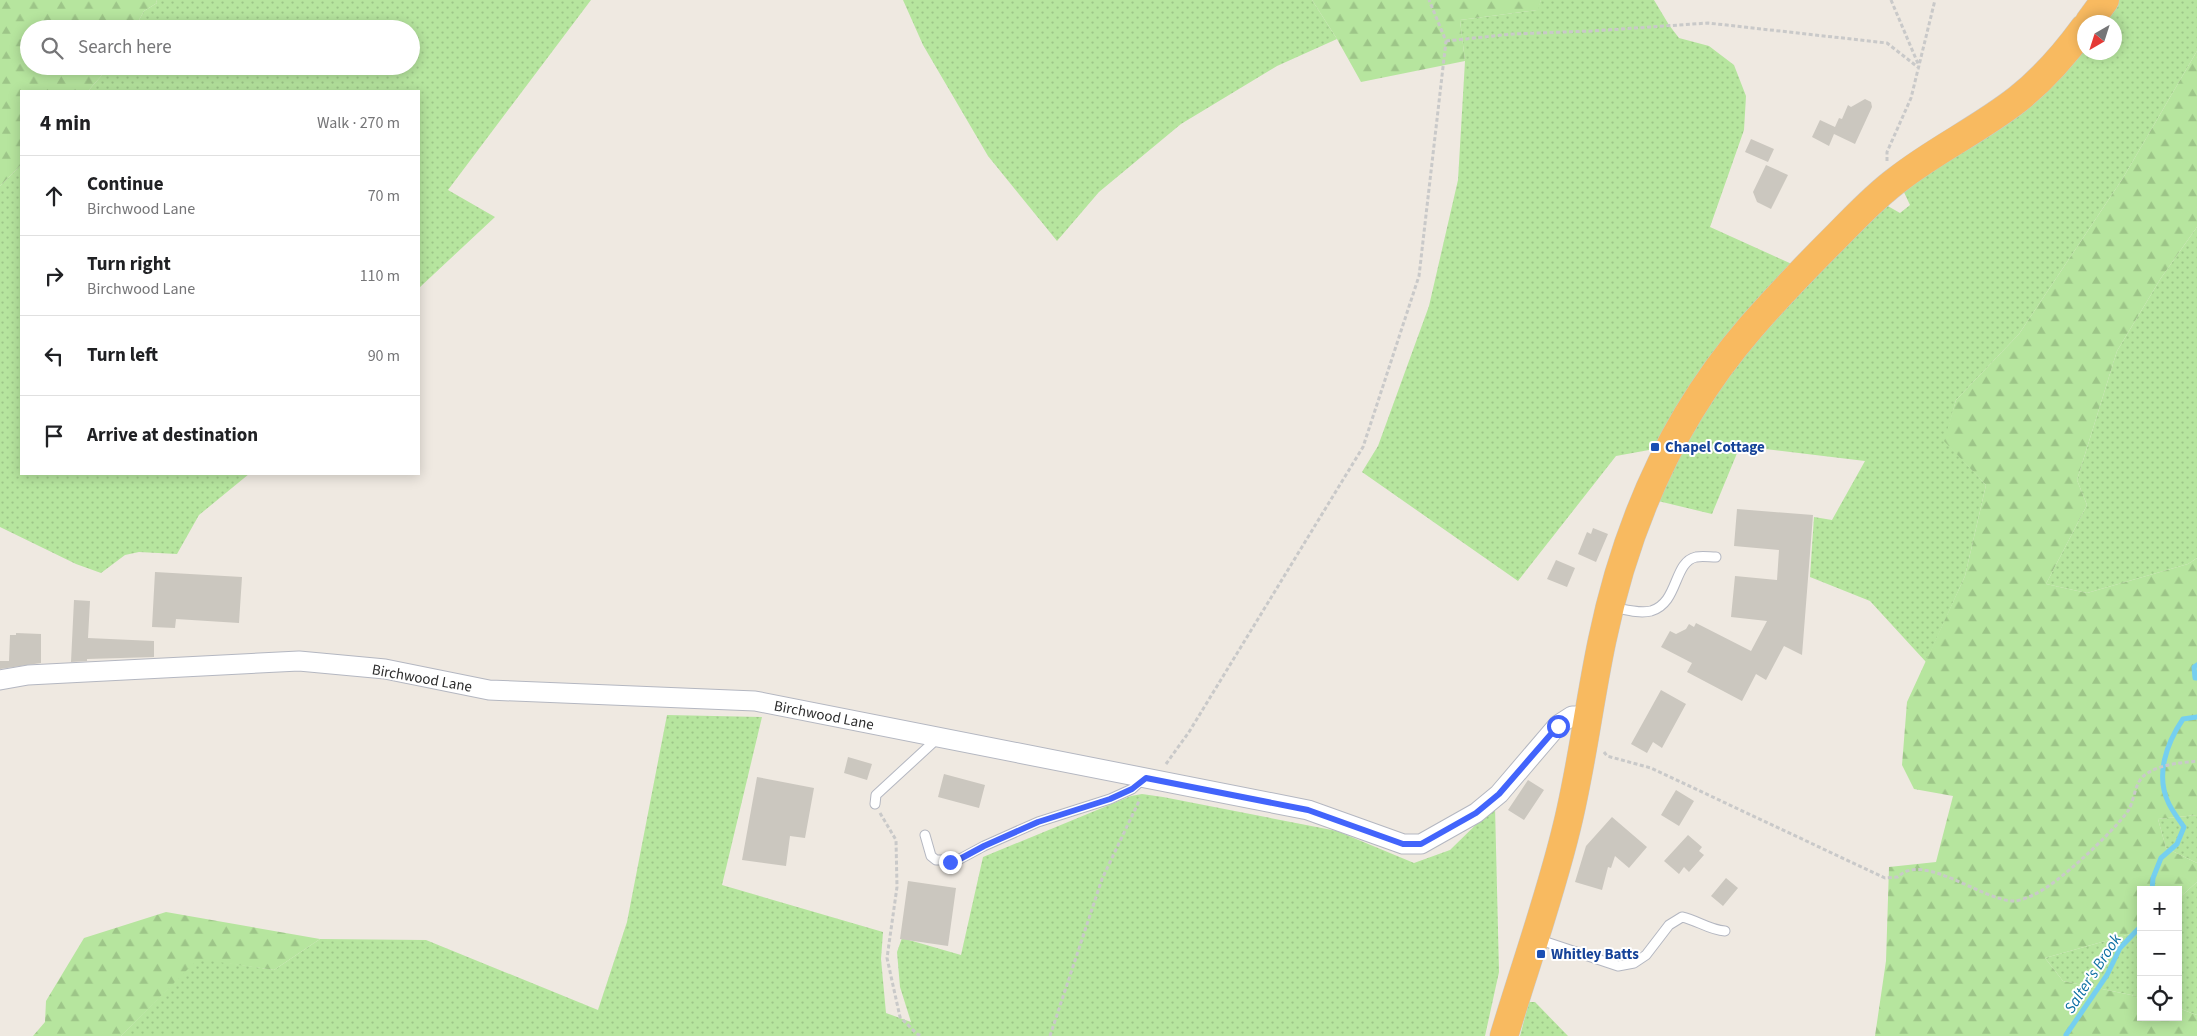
<!DOCTYPE html>
<meta charset="utf-8">
<style>
:root{--surface:#fff;--page:#f2f2f2;--text:#202124;--muted:#757577;--line:#e0e0e0}
body{margin:0;font-family:"Source Sans 3",sans-serif;background:var(--page);color:var(--text)}
.controls{position:absolute;right:15px;bottom:15px;display:grid;overflow:hidden;border-radius:0px;box-shadow:0 2px 12px #0003}
.controls button{width:45px;height:45px;display:grid;place-items:center;padding:0;border:0;border-bottom:1px solid var(--line);background:var(--surface);color:var(--text);font:25px sans-serif}
.compass{position:absolute;left:2077px;top:15px;width:45px;height:45px;border-radius:50%;background:var(--surface);box-shadow:0 2px 12px #0003;rotate:219deg}
.stop{position:absolute;width:15px;height:15px;margin:-11px;border:4px solid #4264fb;border-radius:50%;background:#fff}
.stop.end{background:#4264fb;border-color:#fff;box-shadow:0 1px 5px #0008}
.list{margin:0;padding:0;list-style:none}
h2{display:flex;justify-content:space-between;align-items:center;height:65px;margin:0;padding:0 20px;font-size:21px}
h2 small{font-size:16px;font-weight:400;color:var(--muted)}
.list li{display:grid;grid-template-columns:32px 1fr auto;gap:15px;align-items:center;box-sizing:border-box;height:80px;padding:0 20px;border-top:1px solid var(--line)}
.list b{display:block;font-size:19px;white-space:nowrap}
.list p{margin:0;font-size:16px;white-space:nowrap;color:var(--muted)}
.list em{font-size:16px;font-style:normal;color:var(--muted)}
.icon{flex:none;width:28px;height:28px;fill:none;stroke:currentColor;stroke-width:2;stroke-linecap:round;stroke-linejoin:round}
.map{position:relative;flex:none;width:2197px;height:1036px;overflow:hidden}
.search{position:absolute;background:var(--surface);box-shadow:0 2px 12px #0003;left:20px;top:20px;width:400px;height:55px;display:flex;align-items:center;gap:12px;box-sizing:border-box;padding:0 18px;border-radius:28px;color:var(--muted);font-size:19px}
.panel{position:absolute;background:var(--surface);box-shadow:0 2px 12px #0003;left:20px;top:90px;width:400px;height:385px;border-radius:0px}
.map>svg:first-child{display:block}
.grass{fill:url(#grass-dots)}
.forest{fill:url(#forest-firs)}
.lines{fill:none;stroke-linecap:round;stroke-linejoin:round}
.stream{stroke:#75cff0;stroke-width:5}
.building{fill:#cbc7bf}
.service-casing{stroke:#b4b7c1;stroke-width:11}
.minor-casing{stroke:#b4b7c1;stroke-width:21}
.trunk-casing{stroke:#c9c9c9;stroke-width:29}
.path{stroke:#c9c9c9;stroke-width:3;stroke-dasharray:4 2.5;stroke-linecap:butt}
.service{stroke:#fff;stroke-width:9}
.minor{stroke:#fff;stroke-width:19}
.trunk{stroke:#f8ba60;stroke-width:28}
.route{stroke:#4264fb;stroke-width:6}
.transit-dot{fill:#1a4fb4;stroke:#fff;stroke-width:2}
.labels{text-anchor:middle;stroke-width:4;stroke-linejoin:round;paint-order:stroke}
.transit-label{font-size:15px;font-weight:bold;fill:#164399;stroke:#fff;text-anchor:start}
.street-label{font-size:15px;fill:#2e2e2e;stroke:#fff}
.water-label{font-size:16px;font-style:italic;fill:#0d6fa3;stroke:#fff}
</style>
<div class="map">
<svg width="2197" height="1036" viewBox="0 0 2197 1036">
<defs>
<pattern id="grass-dots" width="8" height="8" patternUnits="userSpaceOnUse" patternTransform="scale(1.25)"><rect width="8" height="8" fill="#b6e59e"/><path d="M2 2h.1M6 6h.1" fill="none" stroke="#9dc588" stroke-width="1.8" stroke-linecap="round"/></pattern>
<pattern id="forest-firs" width="22" height="20" patternUnits="userSpaceOnUse" patternTransform="scale(1.25)"><rect width="22" height="20" fill="#b6e59e"/><path d="M5 1l3.5 6h-7zM16 11l3.5 6h-7z" fill="#9dc588"/></pattern>
</defs>
<rect width="100%" height="100%" fill="#efe9e1"/>
<path class="grass" d="M156,0H591L448,190L495,217L419,288V91H88L110,66H411V29H134L144,11L157,3Z
M903,0H1312L1337,39L1277,66L1181,124L1099,192L1057,241L988,156L923,45Z
M1541,0H1654L1669,25L1679,38L1709,46L1734,65L1746,96L1744,130L1710,227L1794,265L1709,358L1660,448L1616,456L1518,581L1362,472L1378,446L1429,306L1458,180L1465,61L1460,20L1537,10Z
M2117,0H2197V51L2123,178L2019,334L1956,400L1945,441L1986,485L1965,576L1926,662L1870,601L1810,577L1814,517L1832,520L1865,461L1740,446L1712,514L1658,501C1676,465 1693,428 1716,394C1764,324 1825,264 1886,205L1900,213L1910,205L1902,188L2084,47V52H2114V22H2102Z
M21,165V474H249L199,515L177,554L139,552L125,555L101,573L76,564L0,527V186Z
M2197,227V558L2188,564L2087,593L2046,584L2087,505L2077,480L2117,351L2161,278Z
M667,715L762,717L722,885L883,932L881,959L886,1013L911,1022L900,987L897,952L902,938L961,955L983,857L1131,796L1142,794L1163,797L1337,831L1414,863L1450,850L1495,806L1499,972L1485,1036H121L198,958L274,970L320,939L426,940L598,1010L627,922Z
M2197,815V863L2166,848L2158,819Z
M2197,882V1015L2178,1008V899Z
M2141,931V997L2063,981L2045,958Z
M1529,1002H1535L1568,1036H1520Z"/>
<path class="forest" d="M0,0H156L157,3L144,11L134,29H29V66H110L88,91H21V165L0,186Z
M1312,0H1541L1538,10L1460,20L1465,61L1361,82L1337,39Z
M2197,51V227L2161,278L2117,351L2077,480L2087,505L2046,584L2087,593L2188,564L2197,558V815L2158,819L2166,848L2197,863V882L2178,899V890H2141V931L2045,958L2063,981L2141,997V1017H2178V1008L2197,1015V1036H1875L1886,961L1889,867L1936,862L1953,796L1914,789L1902,765L1907,702L1965,576L1986,485L1944,441L1956,400L2019,334L2123,178Z
M166,912L320,939L274,970L198,959L121,1036H33L45,1022L46,1001L84,938Z"/>
<g class="lines">
<path class="stream" d="M2197,665L2194,667L2195,678H2197
M2152,890L2153,878L2161,858L2177,844L2184,827C2179,820 2173,812 2169,804C2155,776 2166,744 2183,719L2197,717
M2066,1035L2107,975L2120,948L2141,926"/>
</g>
<path class="building" d="M1865,99L1871,102L1872,107L1855,144L1834,134L1829,146L1812,137L1820,120L1835,127L1839,118L1842,119L1848,105L1851,107Z
M1751,139L1774,149L1768,162L1745,152Z
M1766,165L1788,175L1771,209L1757,202L1753,192Z
M1737,509L1813,515L1802,655L1784,646L1766,680L1756,674L1742,701L1687,672L1692,663L1661,647L1670,631L1676,634L1686,629L1689,624L1694,627L1696,623L1751,651L1767,621L1731,617L1735,576L1777,580L1779,550L1734,546Z
M1593,528L1608,534L1596,562L1578,554L1587,532L1591,534Z
M1556,560L1575,568L1567,587L1547,579Z
M155,572L242,577L239,623L176,619L175,628L152,627Z
M74,600L90,601L88,638L154,641V657L87,659V661L71,662Z
M16,633L41,634V663L0,669V661H9L10,635H16Z
M1661,690L1686,704L1662,748L1653,742L1647,753L1631,744Z
M848,757L872,764L867,780L844,773Z
M944,774L985,785L979,808L938,797Z
M757,777L814,788L805,838L790,836L786,866L742,860Z
M1528,780L1544,790L1524,820L1508,810Z
M1676,790L1694,801L1679,826L1661,815Z
M1612,817L1647,847L1629,868L1615,856L1611,868L1608,867L1602,890L1575,882L1586,846Z
M1688,835L1702,847L1699,851L1704,855L1689,872L1684,867L1679,874L1664,861Z
M1726,878L1738,888L1723,906L1711,896Z
M908,881L956,888L948,946L900,939Z"/>
<g class="lines">
<g class="service-casing">
<path id="service" d="M1612,607C1624,609 1638,614 1651,611C1679,603 1673,562 1696,557C1702,556 1710,557 1716,557
M875,804L876,795L939,737
M925,835L931,856L936,860H958L984,846L1038,822L1110,799L1132,789L1143,779
M1537,939L1618,966L1634,963L1646,955L1669,925L1682,917C1697,920 1709,930 1725,931"/>
</g>
<g class="minor-casing">
<path id="minor" d="M0,680L28,675L299,661L385,669L489,690L755,701L1308,810L1403,844H1421L1476,813L1499,794L1558,725L1572,716H1588"/>
</g>
<g class="trunk-casing">
<path id="trunk" d="M2089,22L2105,0
M1504,1036C1525,966 1550,897 1567,826C1582,765 1589,703 1602,641C1626,525 1673,417 1751,327C1778,296 1806,267 1835,238C1855,218 1874,197 1897,180C1935,150 1980,129 2018,99C2043,79 2065,54 2084,28"/>
</g>
<path class="path" d="M1891,0L1919,66
M1446,41L1512,34L1592,31L1708,23L1887,43L1919,68
M1887,161V152L1911,98L1935,0
M1604,752L1607,756L1651,768L1885,878L1898,877C1922,851 1983,901 2014,901C2020,901 2029,897 2035,894C2058,884 2113,832 2128,811C2135,800 2134,782 2146,774C2161,764 2180,763 2197,761
M1166,764L1189,732L1363,447L1419,276L1446,41L1429,0
M880,813L896,840L897,887L887,958L900,1017L917,1034L922,1036
M1050,1036L1102,879L1140,799"/>
<use href="#service" class="service"/>
<use href="#minor" class="minor"/>
<use href="#trunk" class="trunk"/>
</g>
<g class="lines">
<path class="route" d="M950,862L958,860L984,846L1038,822L1110,799L1132,789L1146,778L1308,810L1403,844H1421L1476,813L1499,794L1558,726"/>
</g>
<g class="transit-dot">
<rect x="1650" y="442" width="10" height="10" rx="2.5"/>
<rect x="1536" y="949" width="10" height="10" rx="2.5"/>
</g>
<g class="labels">
<g class="transit-label">
<text x="1665" y="452">Chapel Cottage</text>
<text x="1551" y="959">Whitley Batts</text>
</g>
<g class="street-label">
<text transform="translate(422 678) rotate(10)" y="5">Birchwood Lane</text>
<text transform="translate(824 715) rotate(11)" y="5">Birchwood Lane</text>
</g>
<g class="water-label">
<text transform="translate(2092 973) rotate(-57)" y="6">Salter's Brook</text>
</g>
</g>
</svg>
<div class="controls">
<button>+</button>
<button>−</button>
<button><svg class="icon" aria-label="locate" viewBox="0 0 24 24"><circle cx="12" cy="12" r="6"/><path d="M12 2v4M12 18v4M2 12h4M18 12h4"/></svg></button>
</div>
<svg class="compass" viewBox="-18 -18 36 36"><path d="M0-13l5 13h-10z" fill="#e53935"/><path d="M0 13l5-13h-10z" fill="#757577"/></svg>
<div class="stop" style="left:1558px;top:726px"></div>
<div class="stop end" style="left:950px;top:862px"></div>
<div class="search"><svg class="icon" aria-label="search" viewBox="0 0 24 24"><circle cx="10" cy="10" r="6"/><path d="M15 15l6 6"/></svg>Search here</div>
<section class="panel">
<h2>4 min<small>Walk · 270 m</small></h2>
<ul class="list">
<li><svg class="icon" aria-label="ahead" viewBox="0 0 24 24"><path d="M12 20V5M6 11l6-6 6 6"/></svg><div><b>Continue</b><p>Birchwood Lane</p></div><em>70 m</em></li>
<li><svg class="icon" aria-label="right" viewBox="0 0 24 24"><path d="M7 20v-9h11M14 6l5 5-5 5"/></svg><div><b>Turn right</b><p>Birchwood Lane</p></div><em>110 m</em></li>
<li><svg class="icon" aria-label="left" viewBox="0 0 24 24"><path d="M17 20v-9H6M10 6l-5 5 5 5"/></svg><div><b>Turn left</b></div><em>90 m</em></li>
<li><svg class="icon" aria-label="arrive" viewBox="0 0 24 24"><path d="M6 21V4h12l-3 4 3 4H6"/></svg><div><b>Arrive at destination</b></div></li>
</ul>
</section>
</div>
